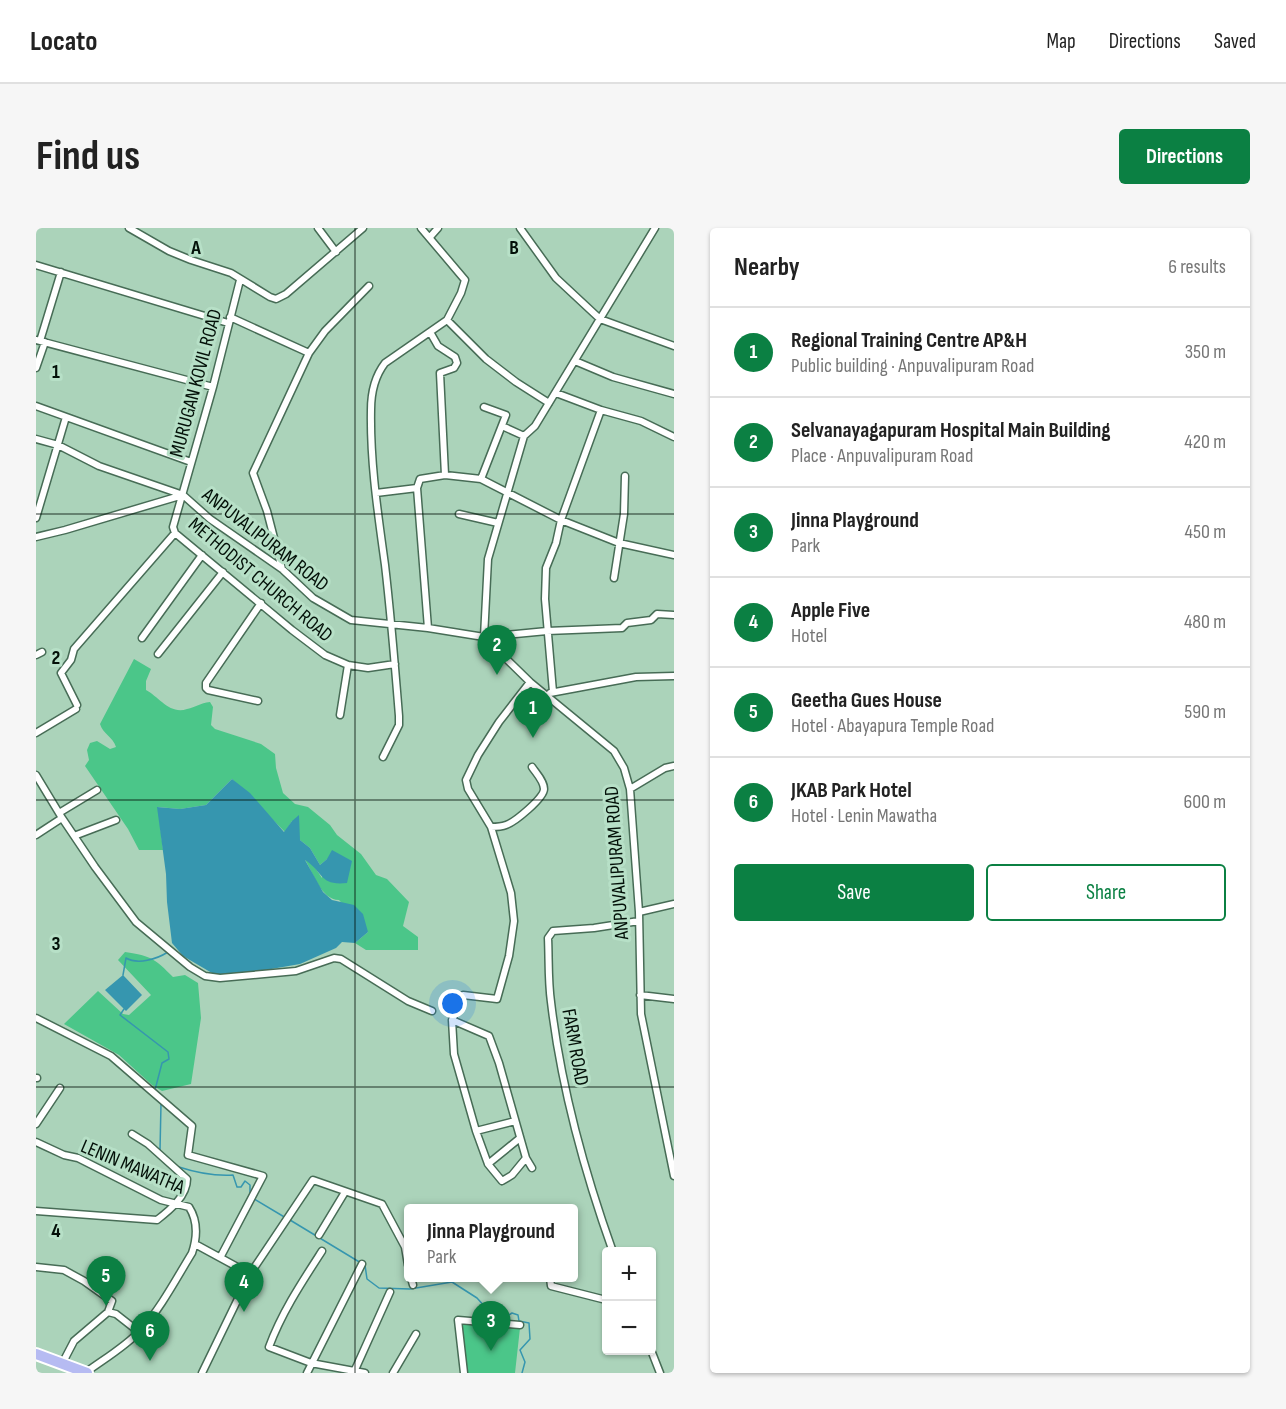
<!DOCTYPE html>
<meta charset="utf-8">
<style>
:root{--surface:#fff;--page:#f6f6f6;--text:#222;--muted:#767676;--line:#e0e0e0;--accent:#0b8043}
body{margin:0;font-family:"Sofia Sans Condensed",sans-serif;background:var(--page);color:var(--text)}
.controls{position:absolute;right:18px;bottom:18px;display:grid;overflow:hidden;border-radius:6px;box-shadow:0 2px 4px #0004}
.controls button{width:54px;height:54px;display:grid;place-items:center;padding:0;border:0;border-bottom:2px solid var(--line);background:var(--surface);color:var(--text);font:30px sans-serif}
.you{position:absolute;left:417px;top:776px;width:21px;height:21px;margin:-15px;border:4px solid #fff;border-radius:50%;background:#1a73e8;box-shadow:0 0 0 9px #1a73e833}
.badge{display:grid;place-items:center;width:39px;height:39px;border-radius:50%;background:var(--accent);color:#fff;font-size:20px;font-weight:700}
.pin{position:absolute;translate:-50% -50px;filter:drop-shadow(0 2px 3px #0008)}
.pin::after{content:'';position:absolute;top:32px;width:21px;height:18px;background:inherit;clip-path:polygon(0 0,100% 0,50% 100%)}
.popup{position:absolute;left:368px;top:976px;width:174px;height:78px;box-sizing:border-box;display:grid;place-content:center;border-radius:6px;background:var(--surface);filter:drop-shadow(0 2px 4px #0005);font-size:20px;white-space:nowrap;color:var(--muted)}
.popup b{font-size:22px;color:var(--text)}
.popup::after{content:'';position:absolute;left:50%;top:100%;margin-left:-12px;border:12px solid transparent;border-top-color:var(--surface)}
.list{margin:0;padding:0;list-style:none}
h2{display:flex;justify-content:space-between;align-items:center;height:78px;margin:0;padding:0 24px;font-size:26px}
h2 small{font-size:20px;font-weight:400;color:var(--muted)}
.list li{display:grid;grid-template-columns:39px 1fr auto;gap:18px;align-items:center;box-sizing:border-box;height:90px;padding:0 24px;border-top:2px solid var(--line)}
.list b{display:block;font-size:22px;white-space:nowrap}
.list p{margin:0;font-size:20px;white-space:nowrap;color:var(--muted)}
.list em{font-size:20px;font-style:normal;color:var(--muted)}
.actions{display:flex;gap:12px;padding:18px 24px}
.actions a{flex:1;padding:14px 0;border:2px solid var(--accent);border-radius:6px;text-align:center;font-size:21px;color:var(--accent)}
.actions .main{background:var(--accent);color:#fff}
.map{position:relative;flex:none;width:638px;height:1145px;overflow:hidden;border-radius:6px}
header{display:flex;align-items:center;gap:36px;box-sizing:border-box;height:84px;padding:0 30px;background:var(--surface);border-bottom:2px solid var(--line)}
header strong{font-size:28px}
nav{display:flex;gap:33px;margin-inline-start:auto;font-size:21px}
.intro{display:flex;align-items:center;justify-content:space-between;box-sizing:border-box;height:144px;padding:0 36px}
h1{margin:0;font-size:42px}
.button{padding:15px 27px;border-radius:6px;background:var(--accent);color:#fff;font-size:21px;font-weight:700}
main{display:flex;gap:36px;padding:0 36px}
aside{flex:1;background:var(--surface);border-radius:6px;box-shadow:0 2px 4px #0004}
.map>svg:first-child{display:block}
.green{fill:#4bc689}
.water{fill:#3696af}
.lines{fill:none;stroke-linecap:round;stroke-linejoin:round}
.stream{stroke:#3696af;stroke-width:1.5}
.street-casing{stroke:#476c56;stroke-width:9}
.primary-casing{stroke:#fff;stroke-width:14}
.street{stroke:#fff;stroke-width:6}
.primary{stroke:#b6bbf2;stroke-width:10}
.grid{fill:none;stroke:#031008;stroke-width:1.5;stroke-opacity:0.55}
.labels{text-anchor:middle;stroke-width:6;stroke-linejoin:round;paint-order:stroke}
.street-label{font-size:20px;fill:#031008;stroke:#b7e0c7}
.grid-label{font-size:20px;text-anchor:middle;font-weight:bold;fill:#031008;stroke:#b7e0c7;stroke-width:6;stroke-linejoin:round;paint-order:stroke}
</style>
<header>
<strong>Locato</strong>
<nav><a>Map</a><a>Directions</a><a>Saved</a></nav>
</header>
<div class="intro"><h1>Find us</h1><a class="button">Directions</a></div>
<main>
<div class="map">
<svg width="638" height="1145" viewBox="0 0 638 1145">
<rect width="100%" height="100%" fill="#abd3ba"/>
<path class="green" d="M98,431L115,441L110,453V462C123,469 134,487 151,481C160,479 164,475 174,474L177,479L175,497L179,501L225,516L239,526L240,540L247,565L259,576L272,579L294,597L301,607L325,626L340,647L351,651L373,674L367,698L382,709V722H330L319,715L332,704L303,672C285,672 277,644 268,630L278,638L286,650L291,631L284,637L274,620L264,612L256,593L249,604L196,551L170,577L144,581L122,579L127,622H103L92,601L49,538L53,532L51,522L54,515L61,513L74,521L80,519C77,509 67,506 64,496Z
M89,724C116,728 119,731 137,749L149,747L162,755L165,790L155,856L126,863L116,857L83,827L28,796L62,763L87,786L93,787L115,767L82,732Z
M426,1096L484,1100L479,1145H431Z"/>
<path class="water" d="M196,551L214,565L248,604L256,593L263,587L264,612L274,620L284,637L291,631L296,622L316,633L311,655C283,658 288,644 269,632L287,664L296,672L318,677L327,686L332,704L319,715L306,714L300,720L264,736L201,747L181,748L147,728L136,715L131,674L130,646L121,579L144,581L170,577Z
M87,747L106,767L90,783L69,762Z"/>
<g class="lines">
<path class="stream" d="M87,747L90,730C102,737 121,731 132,724
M88,781L84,787L132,824L133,831L126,835L119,862
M124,922L125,876
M143,939C161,945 178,948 197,947L201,959H205L209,953L214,957V968
M218,971L250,990
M254,992L325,1035
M329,1037L331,1051L343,1060L374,1061L416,1054L441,1070L451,1081L460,1080L465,1092L476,1085L482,1087L483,1093L493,1095L494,1111L484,1122L489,1134L486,1145"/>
<g class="street-casing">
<path id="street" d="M93,0L133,23L155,32L195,45L234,69L240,71L250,66L327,0
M282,0L300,24
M484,0L520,50L564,91L638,118
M619,0L499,198L488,208L452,331L448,409L511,403L586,400L591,395L615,392L621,386L638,387
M394,9L402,0
M0,37L192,95
M204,52L177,159L137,299L139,305L256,402L289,427L312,437L332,440L359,436
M194,89L273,125
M411,92L450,131L480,154L513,175
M394,104L402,118L419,129L421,135L418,140L404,145L409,247
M0,112L177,159
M4,113L25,44
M539,133L577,149L638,166
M0,140L9,114
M520,165L565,182
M0,178L155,234
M466,198L488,208
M0,211L22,217L63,238L147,267
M445,251L470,187L448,179
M340,265L381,260
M423,286L462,295
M0,290L30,189
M0,309L29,302L147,267L174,291L246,341L277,370L315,392L392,400L448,409L494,454L578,523L588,540L594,561L603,684L605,786L638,948
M246,341L231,283L217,245L273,125L289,103L333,58
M578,350L588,286L589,248
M392,400L381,260L384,251L409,247L445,251L525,292L583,315L638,327
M106,410L166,327
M122,426L187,344
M0,427L6,424
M494,454L463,494L442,527L430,552L432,561L455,599L475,665L478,693L473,728L461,771L427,767L416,792L453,808L463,835L490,930L496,940
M517,464L509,371L510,340L520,315L525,292L565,182L605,193L638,209
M514,465L600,449L638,448
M222,473L172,462L170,460V455L225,375
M41,477L25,445L35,432L38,421L139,305
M304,487L312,437
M0,505L40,481
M347,529L363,497V488C359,438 355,388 349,337C342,286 334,234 335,182C335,165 339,148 349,135L411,92L425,65L429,52L385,0
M0,547L26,590L59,639L100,694L154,739L169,748L184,750L260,743L298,730L305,731L372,773L396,783
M594,561L629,540L638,538
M23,585L61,562
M455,599C460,599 465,599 470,597C479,594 508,570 508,561C508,553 500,545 496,539
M0,607L26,590
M38,608L80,592
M603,684L638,676
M604,767L638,771
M0,790L75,828L156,898L152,927L227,948L185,1028
M416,792L418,826L440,903
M0,850H1
M0,896L24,860
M484,910L452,936L466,953L476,947L490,930
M0,914L28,927L42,930L125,972L153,979C162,993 161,1010 156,1025C140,1051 125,1080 105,1102C89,1119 68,1131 49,1145
M452,936L440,903L479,893
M0,983L121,992C134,982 151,968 151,951L112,916L96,906
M283,1007L309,964
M159,1016L214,1046
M286,1023C266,1054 246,1084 233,1119L275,1135L329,1145
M577,1024C548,943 525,859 515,774C512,753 513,731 512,710L517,703L558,700L603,693
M0,1039L28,1042L48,1053L76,1073L72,1084L38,1113L26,1136
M375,1050L377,1057
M514,1050L515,1058L570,1072
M72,1084L80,1086L103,1104
M615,1122L624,1145
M318,1144L354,1064
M166,1145L214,1046L277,952L346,976L369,1019L372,1037
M271,1145L326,1036
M357,1145L380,1106
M428,1145L422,1092L484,1097"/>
</g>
<g class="primary-casing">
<path id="primary" d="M0,1126L51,1145"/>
</g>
<use href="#street" class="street"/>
<use href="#primary" class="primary"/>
</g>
<path class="grid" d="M319,0V1145M0,286H638M0,572H638M0,859H638"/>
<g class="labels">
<g class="street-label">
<text transform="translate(159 155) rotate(-75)" y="7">MURUGAN KOVIL ROAD</text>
<text transform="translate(230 311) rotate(38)" y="7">ANPUVALIPURAM ROAD</text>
<text transform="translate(225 351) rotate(40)" y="7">METHODIST CHURCH ROAD</text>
<text transform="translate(580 635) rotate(-94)" y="7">ANPUVALIPURAM ROAD</text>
<text transform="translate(540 819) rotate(80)" y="7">FARM ROAD</text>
<text transform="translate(97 938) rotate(23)" y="7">LENIN MAWATHA</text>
</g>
</g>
<g class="grid-label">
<text x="160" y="26">A</text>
<text x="478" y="26">B</text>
<text x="20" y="150">1</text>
<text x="20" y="436">2</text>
<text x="20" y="722">3</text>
<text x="20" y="1009">4</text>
</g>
</svg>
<div class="controls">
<button>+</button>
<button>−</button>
</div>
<div class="you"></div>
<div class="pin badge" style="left:497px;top:510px">1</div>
<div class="pin badge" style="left:461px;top:447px">2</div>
<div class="pin badge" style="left:455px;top:1123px">3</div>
<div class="popup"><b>Jinna Playground</b>Park</div>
<div class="pin badge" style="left:208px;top:1084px">4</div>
<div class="pin badge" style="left:70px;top:1078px">5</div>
<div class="pin badge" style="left:114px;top:1133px">6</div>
</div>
<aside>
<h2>Nearby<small>6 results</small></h2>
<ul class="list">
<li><span class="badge">1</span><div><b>Regional Training Centre AP&amp;H</b><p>Public building · Anpuvalipuram Road</p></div><em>350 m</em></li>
<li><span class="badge">2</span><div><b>Selvanayagapuram Hospital Main Building</b><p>Place · Anpuvalipuram Road</p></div><em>420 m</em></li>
<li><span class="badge">3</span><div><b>Jinna Playground</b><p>Park</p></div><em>450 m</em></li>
<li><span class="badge">4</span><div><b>Apple Five</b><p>Hotel</p></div><em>480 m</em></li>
<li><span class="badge">5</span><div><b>Geetha Gues House</b><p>Hotel · Abayapura Temple Road</p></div><em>590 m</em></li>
<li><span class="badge">6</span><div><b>JKAB Park Hotel</b><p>Hotel · Lenin Mawatha</p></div><em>600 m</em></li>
</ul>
<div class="actions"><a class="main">Save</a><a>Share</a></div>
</aside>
</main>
